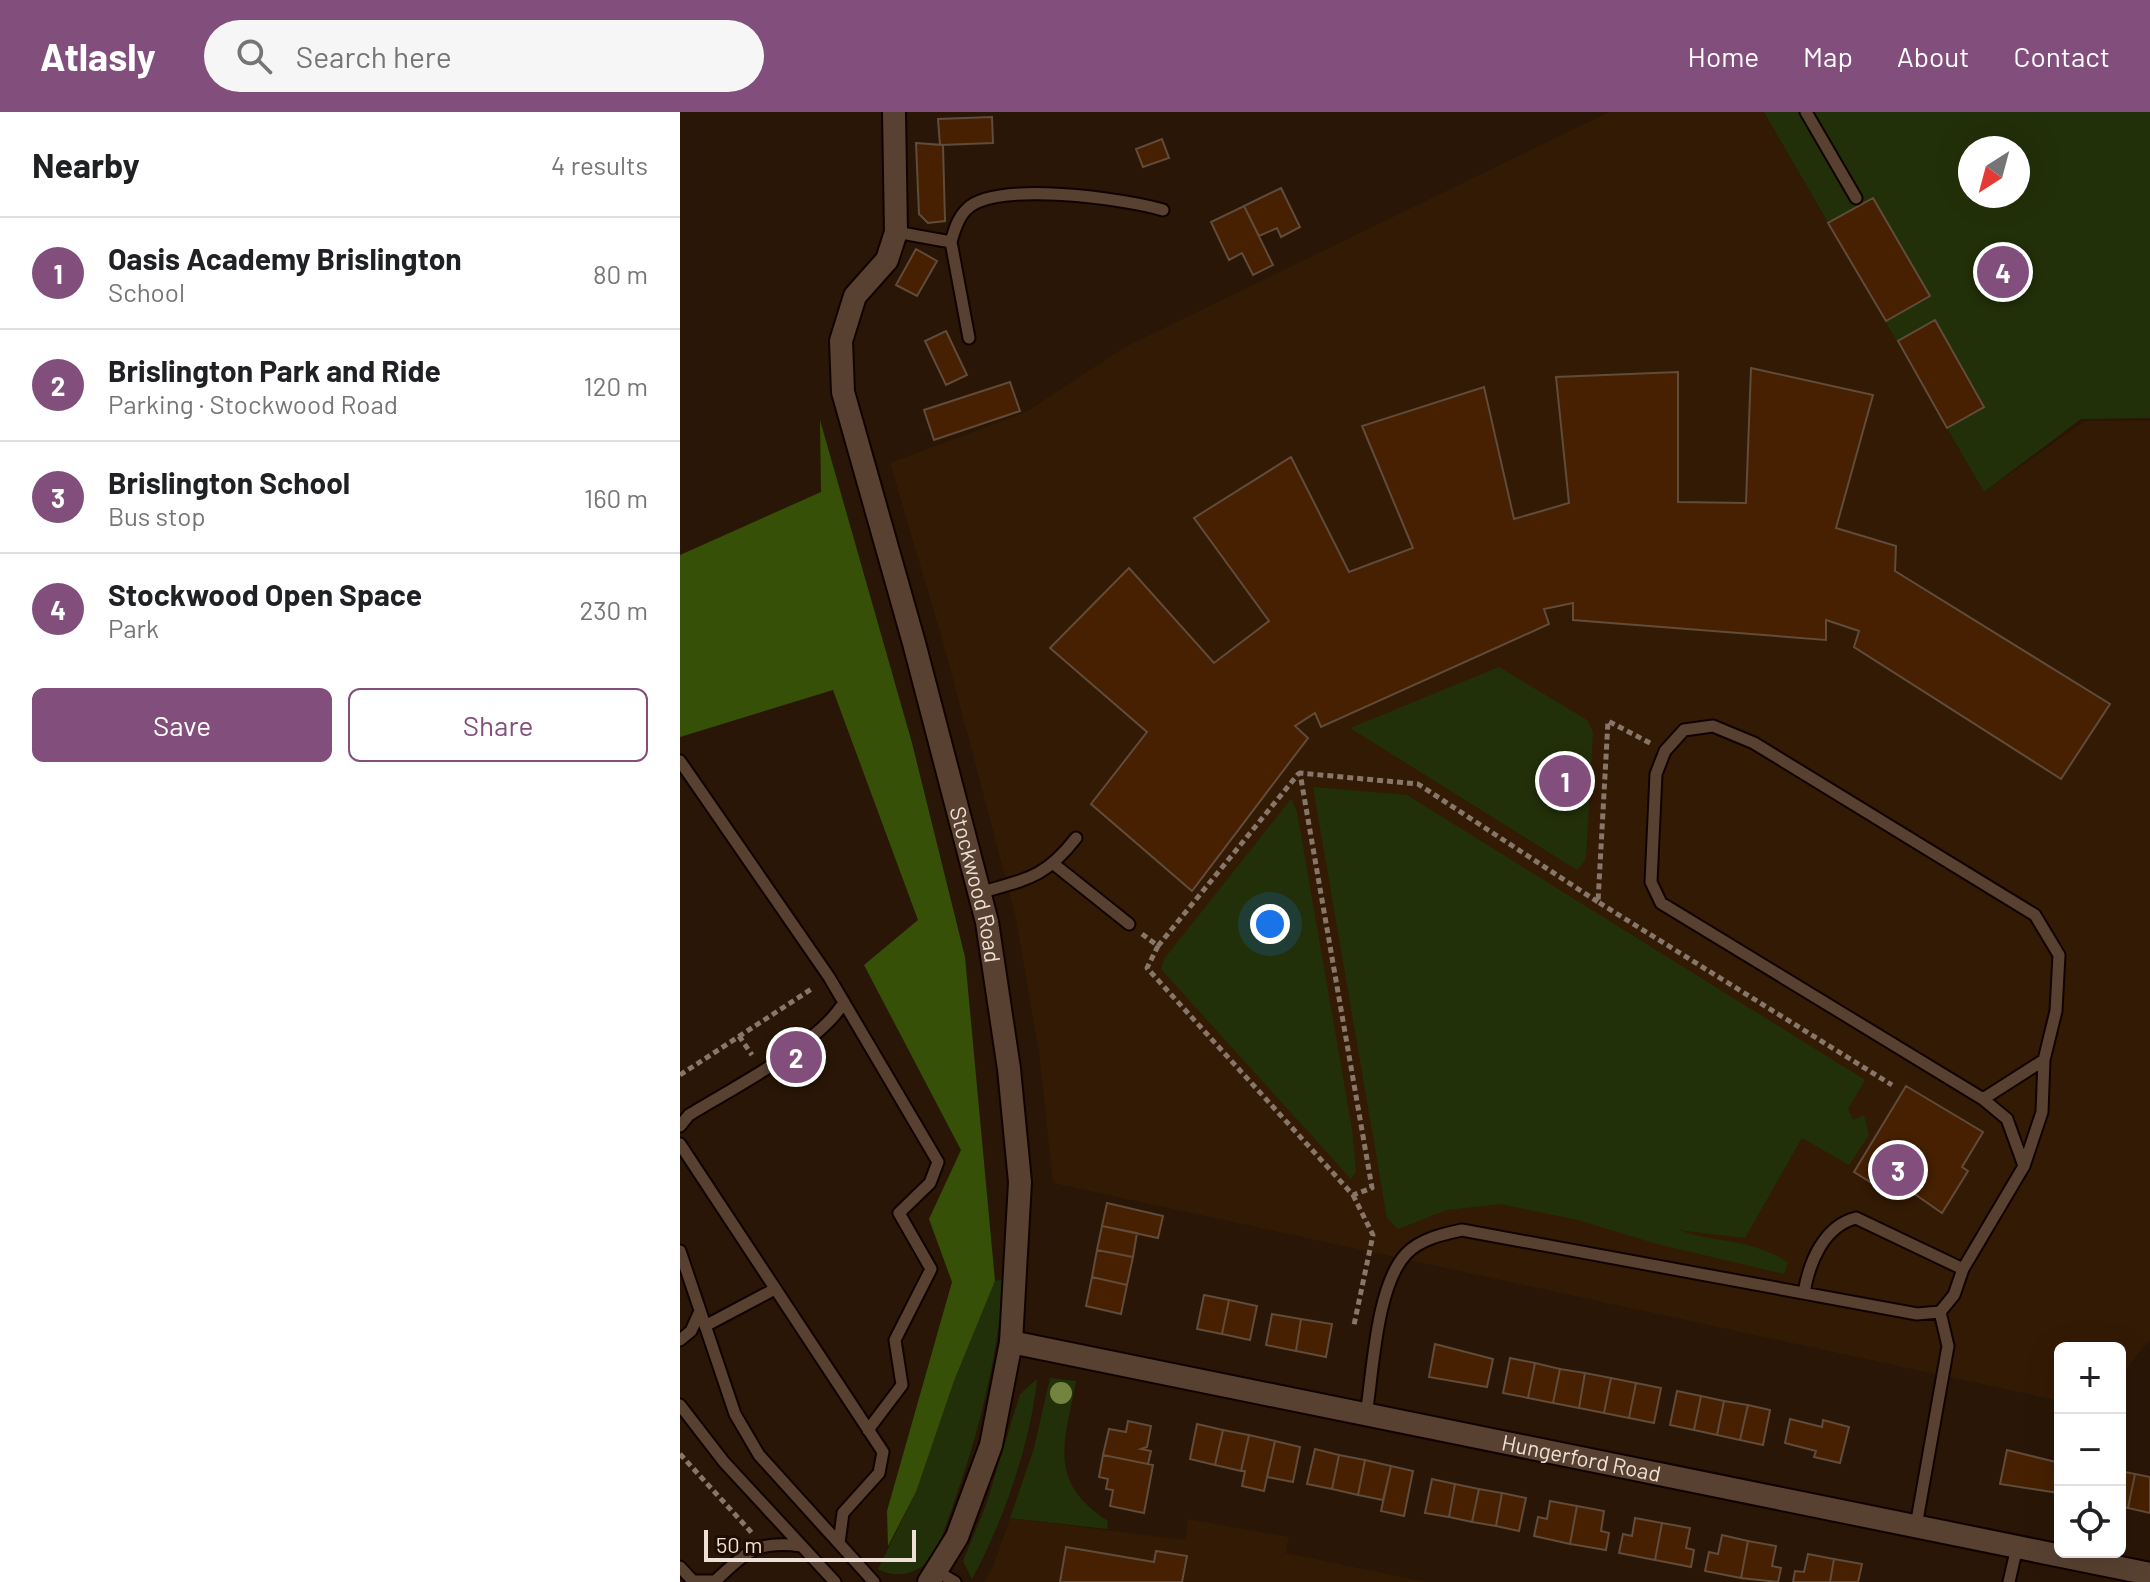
<!DOCTYPE html>
<meta charset="utf-8">
<style>
:root{--surface:#fff;--page:#f6f6f6;--text:#202124;--muted:#757577;--line:#e0e0e0;--accent:#824f7d}
body{margin:0;font-family:Barlow,sans-serif;background:var(--page);color:var(--text)}
.controls{position:absolute;right:24px;bottom:24px;display:grid;overflow:hidden;border-radius:12px;box-shadow:0 8px 32px #0002}
.controls button{width:72px;height:72px;display:grid;place-items:center;padding:0;border:0;border-bottom:2px solid var(--line);background:var(--surface);color:var(--text);font:40px sans-serif}
.compass{position:absolute;left:1278px;top:24px;width:72px;height:72px;border-radius:50%;background:var(--surface);box-shadow:0 8px 32px #0002;rotate:216deg}
.scale{position:absolute;left:24px;bottom:20px;width:212px;box-sizing:border-box;padding-left:8px;border:4px solid #eee0d6;border-top:0;font-size:22px;line-height:28px;white-space:nowrap;color:#eee0d6;-webkit-text-stroke:6px #1f0d01;paint-order:stroke}
.you{position:absolute;left:590px;top:812px;width:28px;height:28px;margin:-20px;border:6px solid #fff;border-radius:50%;background:#1a73e8;box-shadow:0 0 0 12px #1a73e833}
.badge{display:grid;place-items:center;width:52px;height:52px;border-radius:50%;background:var(--accent);color:#fff;font-size:26px;font-weight:700}
.pin{position:absolute;translate:-50% -50%;border:4px solid #fff;box-shadow:0 2px 8px #0006}
.list{margin:0;padding:0;list-style:none}
h2{display:flex;justify-content:space-between;align-items:center;height:104px;margin:0;padding:0 32px;font-size:34px}
h2 small{font-size:26px;font-weight:400;color:var(--muted)}
.list li{display:grid;grid-template-columns:52px 1fr auto;gap:24px;align-items:center;box-sizing:border-box;height:112px;padding:0 32px;border-top:2px solid var(--line)}
.list b{display:block;font-size:30px;white-space:nowrap}
.list p{margin:0;font-size:26px;white-space:nowrap;color:var(--muted)}
.list em{font-size:26px;font-style:normal;color:var(--muted)}
.actions{display:flex;gap:16px;padding:24px 32px}
.actions a{flex:1;padding:18px 0;border:2px solid var(--accent);border-radius:12px;text-align:center;font-size:28px;color:var(--accent)}
.actions .main{background:var(--accent);color:#fff}
.icon{flex:none;width:44px;height:44px;fill:none;stroke:currentColor;stroke-width:2;stroke-linecap:round;stroke-linejoin:round}
.map{position:relative;flex:none;width:1470px;height:1470px;overflow:hidden}
header{display:flex;align-items:center;gap:48px;box-sizing:border-box;height:112px;padding:0 40px;background:var(--accent);color:#fff}
header strong{font-size:38px}
nav{display:flex;gap:44px;margin-inline-start:auto;font-size:28px}
.search{width:560px;height:72px;background:var(--page);display:flex;align-items:center;gap:20px;box-sizing:border-box;padding:0 28px;border-radius:44px;color:var(--muted);font-size:30px}
main{display:flex}
aside{flex:1;background:var(--surface)}
.map>svg:first-child{display:block}
.built{fill:#331a05}
.green{fill:#223009;fill-rule:evenodd}
.forest{fill:#375007}
.building{fill:#462000;stroke:#614b3a;stroke-width:2}
.lines{fill:none;stroke-linecap:round;stroke-linejoin:round}
.service-casing{stroke:#110300;stroke-width:15}
.minor-casing{stroke:#110300;stroke-width:26}
.path{stroke:#877669;stroke-width:5;stroke-dasharray:6 4;stroke-linecap:butt}
.service{stroke:#584131;stroke-width:11}
.minor{stroke:#584131;stroke-width:22}
.tree{fill:#73843e}
.labels{text-anchor:middle;stroke-width:6;stroke-linejoin:round;paint-order:stroke}
.street-label{font-size:22px;fill:#eee0d6;stroke:#1f0d01}
</style>
<header>
<strong>Atlasly</strong>
<div class="search"><svg class="icon" aria-label="search" viewBox="0 0 24 24"><circle cx="10" cy="10" r="6"/><path d="M15 15l6 6"/></svg>Search here</div>
<nav><a>Home</a><a>Map</a><a>About</a><a>Contact</a></nav>
</header>
<main>
<aside>
<h2>Nearby<small>4 results</small></h2>
<ul class="list">
<li><span class="badge">1</span><div><b>Oasis Academy Brislington</b><p>School</p></div><em>80 m</em></li>
<li><span class="badge">2</span><div><b>Brislington Park and Ride</b><p>Parking · Stockwood Road</p></div><em>120 m</em></li>
<li><span class="badge">3</span><div><b>Brislington School</b><p>Bus stop</p></div><em>160 m</em></li>
<li><span class="badge">4</span><div><b>Stockwood Open Space</b><p>Park</p></div><em>230 m</em></li>
</ul>
<div class="actions"><a class="main">Save</a><a>Share</a></div>
</aside>
<div class="map">
<svg width="1470" height="1470" viewBox="0 0 1470 1470">
<rect width="100%" height="100%" fill="#291606"/>
<path class="built" d="M929,0H1084L1304,380L1405,309H1470V1228L1440,1264V1236H1380V1289L373,1071L359,940L335,802L265,537L210,351L346,300L445,235Z
M330,1406L505,1428L508,1407L609,1425L606,1441L746,1470H304L313,1455Z"/>
<path class="green" d="M1084,0H1470V306L1401,307L1304,380ZM1290,36H1338V84H1290Z
M819,555L907,608L913,620L906,747L897,758L670,616Z
M633,675L727,683L1185,968L1168,997L1173,1008L1184,1003L1189,1023L1169,1053L1122,1026L1065,1126L998,1118C1038,1132 1066,1125 1108,1150L1104,1162L977,1132L898,1108L820,1092L767,1098L718,1117L707,1106Z
M611,687L617,700L672,1017L676,1060L671,1067L481,857L484,847Z
M324,1167C317,1248 299,1322 271,1399C264,1416 259,1442 244,1453C230,1464 213,1465 198,1457L236,1380L274,1269L315,1169Z
M370,1266L396,1269C385,1330 366,1369 428,1409L427,1417L330,1406L354,1336Z
M357,1267C351,1330 323,1411 292,1467L283,1449L306,1393L340,1282Z"/>
<path class="forest" d="M140,308L232,631L285,845L315,1169L274,1269L236,1380L208,1434L207,1399L272,1170L249,1107L281,1038L184,853L238,808L153,578L0,625V443L141,380Z"/>
<path class="building" d="M312,5L313,31L260,33L258,7Z
M482,27L489,46L463,55L456,37Z
M236,31L263,33L265,109L248,111L239,102Z
M601,76L620,115L601,125L597,116L579,124L564,94Z
M1193,86L1250,184L1206,209L1148,111Z
M564,94L593,153L573,163L562,141L549,148L531,110Z
M236,137L257,149L237,184L216,173Z
M1255,208L1304,295L1267,316L1218,229Z
M266,219L287,263L266,273L245,229Z
M1071,256L1193,283L1156,416L1216,434L1215,459L1430,592L1381,667L1174,535L1179,519L1146,508V528L893,508V491L864,497L869,512L641,615L635,601L615,614L628,626L512,779L411,692L467,620L370,536L449,456L534,551L589,509L514,406L611,345L669,460L733,436L682,314L804,275L834,407L889,391L876,265L998,260V390L1066,391Z
M330,270L340,299L254,328L244,298Z
M1226,974L1303,1020L1282,1055L1288,1059L1262,1101L1223,1074L1216,1086L1174,1060Z
M427,1091L483,1104L478,1126L422,1114Z
M422,1114L457,1121L453,1145L417,1138Z
M417,1138L453,1145L447,1173L412,1165Z
M412,1165L447,1173L441,1202L406,1194Z
M524,1183L549,1188L542,1222L517,1217Z
M549,1188L577,1194L570,1228L542,1222Z
M592,1202L621,1207L616,1239L586,1233Z
M621,1207L652,1212L646,1245L616,1239Z
M755,1232L813,1247L807,1275L749,1265Z
M830,1246L855,1251L848,1286L823,1281Z
M855,1251L880,1257L873,1291L848,1286Z
M880,1257L905,1261L899,1296L873,1291Z
M905,1261L931,1266L924,1301L899,1296Z
M931,1266L956,1271L949,1306L924,1301Z
M956,1271L981,1276L974,1311L949,1306Z
M997,1279L1021,1284L1014,1318L990,1313Z
M1021,1284L1044,1289L1037,1323L1014,1318Z
M1044,1289L1068,1293L1060,1328L1037,1323Z
M1068,1293L1090,1298L1083,1333L1060,1328Z
M1110,1307L1142,1315L1143,1308L1169,1315L1160,1351L1134,1345L1136,1339L1105,1331Z
M448,1309L471,1314L467,1335L461,1337L471,1339L468,1352L423,1343L429,1317L446,1320Z
M517,1312L543,1318L535,1353L510,1347Z
M543,1318L569,1323L561,1359L535,1353Z
M569,1323L595,1329L584,1379L562,1374L565,1359H561Z
M595,1329L620,1335L613,1370L587,1365Z
M635,1337L659,1343L652,1377L627,1372Z
M1327,1338L1380,1351L1379,1381L1320,1372Z
M423,1343L473,1353L464,1401L430,1394L433,1378L426,1377L428,1367L419,1365Z
M659,1343L685,1348L678,1383L652,1377Z
M685,1348L711,1354L703,1388L678,1383Z
M711,1354L733,1359L724,1404L701,1399Z
M1440,1359L1455,1362L1448,1396L1440,1395Z
M1455,1362L1470,1365V1401L1448,1396Z
M752,1367L775,1372L769,1405L745,1401Z
M775,1372L799,1377L792,1410L769,1405Z
M799,1377L822,1381L816,1414L792,1410Z
M822,1381L846,1386L839,1419L816,1414Z
M870,1389L897,1394L890,1432L854,1424L858,1405L867,1407Z
M897,1394L924,1399L921,1419L929,1421L926,1438L890,1432Z
M955,1406L982,1411L975,1448L939,1441L943,1422L952,1424Z
M982,1411L1010,1416L1006,1436L1014,1438L1011,1455L975,1448Z
M1042,1423L1068,1429L1061,1466L1025,1459L1029,1440L1038,1442Z
M1068,1429L1096,1434L1092,1454L1101,1456L1098,1470L1061,1466Z
M386,1435L474,1450L476,1439L507,1444L502,1470H380Z
M1128,1442L1154,1447L1150,1470H1113L1115,1459L1124,1460Z
M1154,1447L1182,1452L1178,1470H1150Z"/>
<g class="lines">
<g class="service-casing">
<path id="service" d="M1126,0L1176,86
M216,120L271,130
M289,226L271,130C274,119 278,105 287,97C316,68 446,87 483,98
M0,649L149,865L258,1050L250,1071L219,1101L251,1157L215,1228L222,1273L188,1318
M375,753L449,812
M299,781C347,767 365,766 396,726
M1303,987L1364,948
M0,1014L9,1003C51,977 141,931 164,890
M0,1032L203,1340L199,1361L163,1401L159,1431
M0,1139L55,1302L79,1343L194,1470
M1124,1181C1129,1150 1144,1114 1176,1106L1283,1157
M25,1214L95,1177
M0,1228L11,1219L20,1199
M0,1293L44,1350L155,1470
M686,1303C693,1260 696,1174 726,1142C740,1127 763,1122 782,1118L1237,1202L1260,1200L1274,1183L1283,1157L1344,1054L1362,1000L1364,948L1376,899L1379,843L1355,803L1074,631L1033,614L1004,618L985,639L976,662L971,770L981,791L1303,987L1327,1007L1344,1054
M1236,1414L1268,1234L1260,1200
M0,1455L13,1469H35C67,1440 76,1428 121,1434
M256,1459L275,1470
M1329,1470L1337,1435"/>
</g>
<g class="minor-casing">
<g id="minor">
<path id="s1" d="M214,0L216,120L207,148L175,184L161,229L163,280L234,531L307,810L329,957L340,1070L331,1230L311,1333L277,1425L249,1470"/>
<path id="s2" d="M331,1230L1470,1462"/>
</g>
</g>
<path class="path" d="M970,631L928,609L918,790L1212,973
M462,822L478,834L467,856L673,1083L692,1076L620,661L738,672L918,790
M478,834L619,661
M59,924L72,943
M0,963L133,876
M673,1083L693,1123L674,1213
M0,1342L72,1421"/>
<use href="#service" class="service"/>
<use href="#minor" class="minor"/>
</g>
<circle class="tree" cx="381" cy="1281" r="11"/>
<g class="labels">
<g class="street-label">
<text dy="8" stroke="none"><textPath href="#s1" startOffset="806">Stockwood Road</textPath></text>
<text dy="8" stroke="none"><textPath href="#s2" startOffset="582">Hungerford Road</textPath></text>
</g>
</g>
</svg>
<div class="controls">
<button>+</button>
<button>−</button>
<button><svg class="icon" aria-label="locate" viewBox="0 0 24 24"><circle cx="12" cy="12" r="6"/><path d="M12 2v4M12 18v4M2 12h4M18 12h4"/></svg></button>
</div>
<svg class="compass" viewBox="-18 -18 36 36"><path d="M0-13l5 13h-10z" fill="#e53935"/><path d="M0 13l5-13h-10z" fill="#757577"/></svg>
<div class="scale">50 m</div>
<div class="you"></div>
<div class="pin badge" style="left:885px;top:669px">1</div>
<div class="pin badge" style="left:116px;top:945px">2</div>
<div class="pin badge" style="left:1218px;top:1058px">3</div>
<div class="pin badge" style="left:1323px;top:160px">4</div>
</div>
</main>
